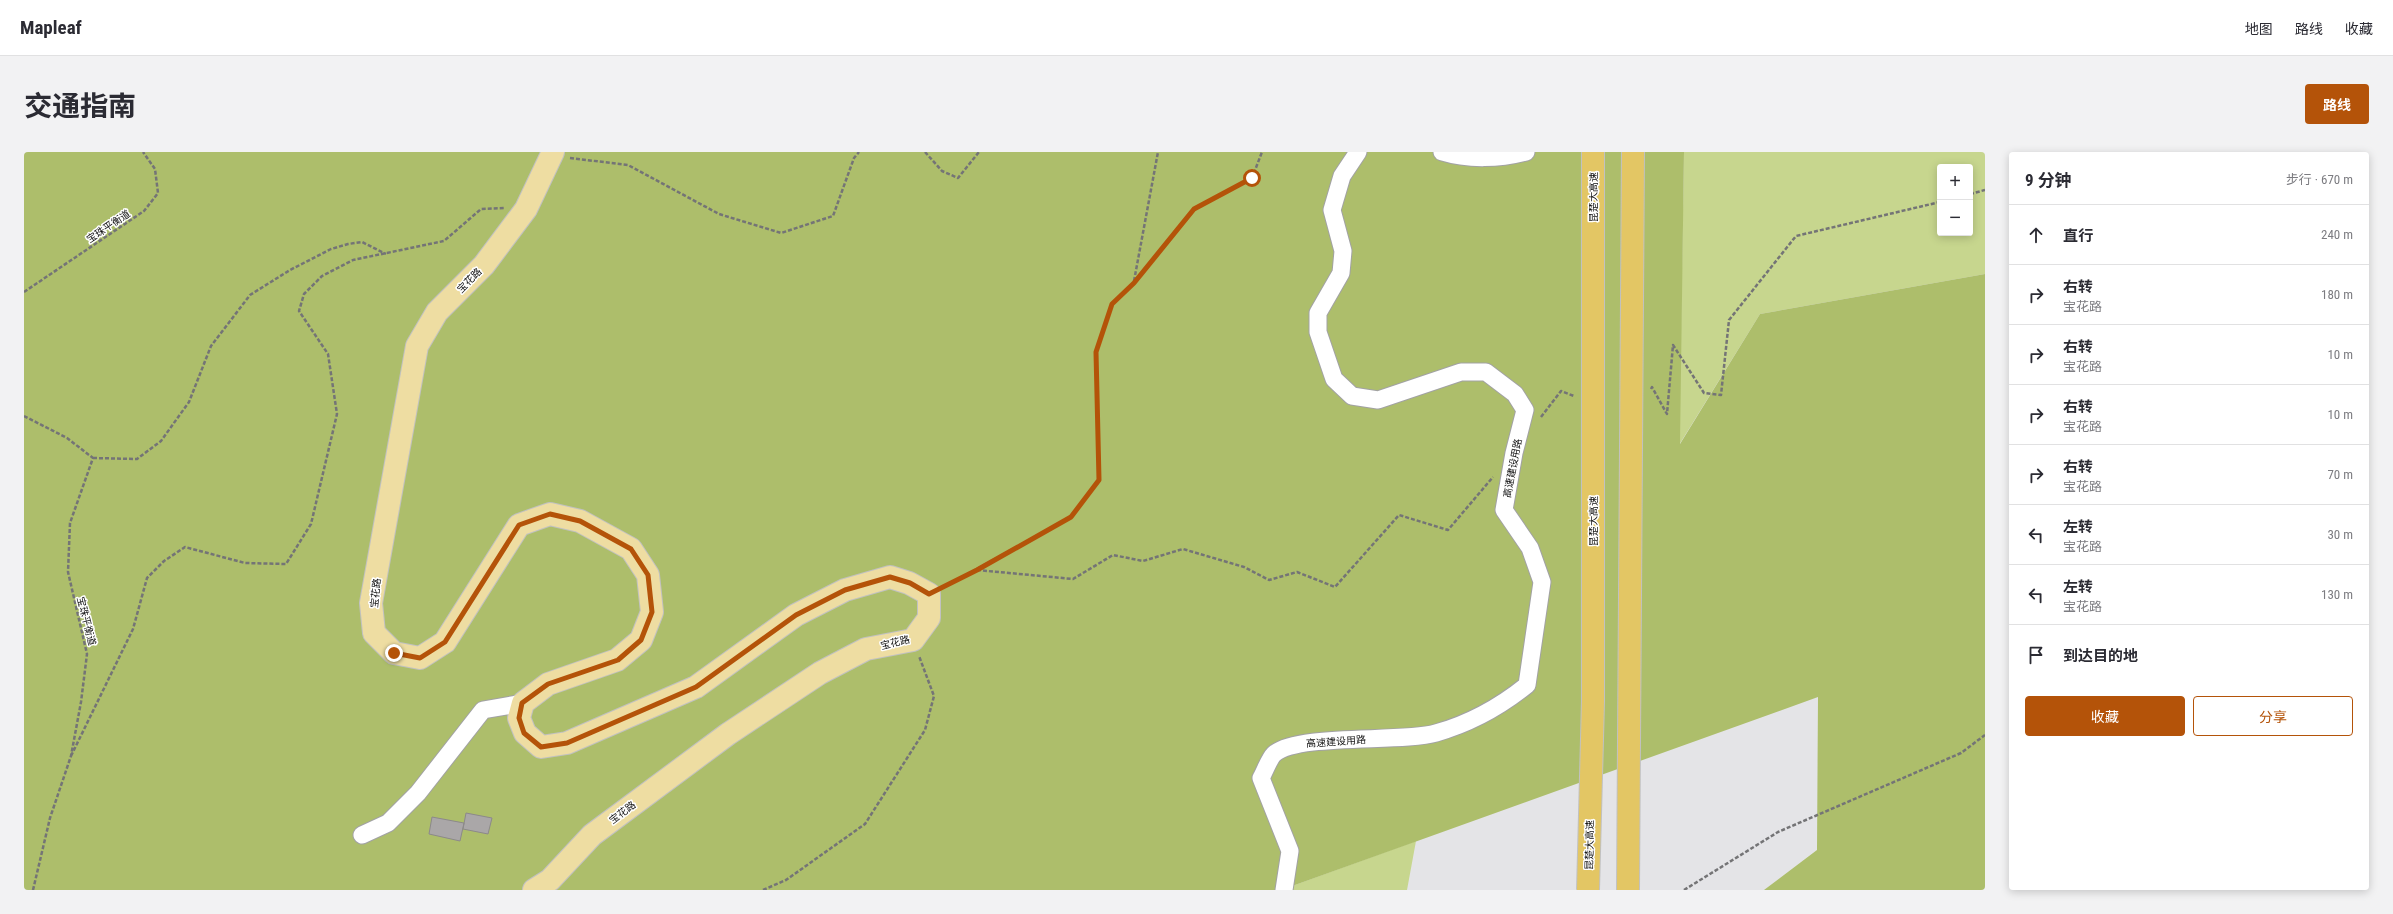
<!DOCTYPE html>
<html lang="zh">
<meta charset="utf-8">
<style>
:root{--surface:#fff;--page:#f2f2f3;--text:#2b2b33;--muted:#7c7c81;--line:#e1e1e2;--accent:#b45309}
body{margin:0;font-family:"Roboto Condensed","Noto Sans SC",sans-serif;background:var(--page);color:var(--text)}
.controls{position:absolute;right:12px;top:12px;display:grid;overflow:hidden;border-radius:4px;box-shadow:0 2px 10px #0003}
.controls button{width:36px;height:36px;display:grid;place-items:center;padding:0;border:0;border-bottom:1px solid var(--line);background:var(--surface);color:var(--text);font:20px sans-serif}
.stop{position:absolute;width:12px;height:12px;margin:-9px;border:3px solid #b45309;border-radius:50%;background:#fff}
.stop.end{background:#b45309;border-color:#fff;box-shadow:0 1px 4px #0008}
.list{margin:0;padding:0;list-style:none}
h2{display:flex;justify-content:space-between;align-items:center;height:52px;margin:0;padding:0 16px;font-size:17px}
h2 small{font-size:13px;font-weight:400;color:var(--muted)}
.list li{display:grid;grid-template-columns:26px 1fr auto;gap:12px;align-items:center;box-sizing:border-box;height:60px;padding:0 16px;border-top:1px solid var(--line)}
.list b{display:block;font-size:15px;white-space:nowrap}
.list p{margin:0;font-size:13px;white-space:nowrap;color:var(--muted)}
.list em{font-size:13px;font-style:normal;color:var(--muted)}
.actions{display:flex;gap:8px;padding:12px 16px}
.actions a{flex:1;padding:9px 0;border:1px solid var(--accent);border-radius:4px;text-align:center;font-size:14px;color:var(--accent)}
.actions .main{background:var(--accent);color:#fff}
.icon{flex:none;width:22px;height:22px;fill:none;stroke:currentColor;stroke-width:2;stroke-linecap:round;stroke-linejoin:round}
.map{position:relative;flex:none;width:1961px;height:738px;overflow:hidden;border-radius:4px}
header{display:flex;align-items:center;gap:24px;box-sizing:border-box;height:56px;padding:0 20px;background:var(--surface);border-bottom:1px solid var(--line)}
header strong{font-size:19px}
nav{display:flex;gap:22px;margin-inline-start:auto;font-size:14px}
.intro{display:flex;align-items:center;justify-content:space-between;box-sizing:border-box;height:96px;padding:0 24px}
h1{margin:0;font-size:28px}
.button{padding:10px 18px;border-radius:4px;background:var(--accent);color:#fff;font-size:14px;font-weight:700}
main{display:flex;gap:24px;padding:0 24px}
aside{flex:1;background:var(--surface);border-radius:4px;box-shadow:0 2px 10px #0003}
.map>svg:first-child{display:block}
.green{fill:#c7d68e;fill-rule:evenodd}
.forest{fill:#adbe6b}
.building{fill:#aaa7a8;stroke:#8c898a}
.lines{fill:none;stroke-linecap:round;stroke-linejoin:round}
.minor-casing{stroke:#a2a2a4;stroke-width:19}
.major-casing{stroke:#c1c1c1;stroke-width:24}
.path{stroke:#747476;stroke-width:2.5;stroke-dasharray:4 2;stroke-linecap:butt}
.minor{stroke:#fff;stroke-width:17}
.major{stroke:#eedda2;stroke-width:22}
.highway-bridge-casing{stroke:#c1c1c1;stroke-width:24;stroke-linecap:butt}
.highway-bridge{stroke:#e3c664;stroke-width:22}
.route{stroke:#b45309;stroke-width:5}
.labels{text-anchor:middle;stroke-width:3;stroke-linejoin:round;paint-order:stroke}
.street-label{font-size:10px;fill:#101010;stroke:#fff}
</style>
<header>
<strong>Mapleaf</strong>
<nav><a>地图</a><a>路线</a><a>收藏</a></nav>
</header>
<div class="intro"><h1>交通指南</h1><a class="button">路线</a></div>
<main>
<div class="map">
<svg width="1961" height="738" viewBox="0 0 1961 738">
<rect width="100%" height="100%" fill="#e4e4e7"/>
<path class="green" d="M1660,0H1961V122L1736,162L1655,293ZM1916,15H1946V81H1916Z
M1392,689L1383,738H1257Z"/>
<path class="forest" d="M0,0H1660L1656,292L1736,162L1961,122V738H1740L1793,698L1794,545L1257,738H0Z"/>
<path class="building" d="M442,661L468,666L464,682L439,677Z
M408,665L440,671L436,689L405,682Z"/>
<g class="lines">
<g class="minor-casing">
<path id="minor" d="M1418,0C1444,8 1476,7 1502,0
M338,683L364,671L394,641L459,558L499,551
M1260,738L1266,699L1237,626C1241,619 1245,607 1250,602C1273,581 1378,591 1412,581C1444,572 1477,554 1503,533L1518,430L1506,396L1480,358L1490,301L1501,258L1491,242L1462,220H1437L1354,248L1328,244L1310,227L1294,180V161L1317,121L1319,99L1308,58L1318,24L1334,0"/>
</g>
<g class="major-casing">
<path id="major" d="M510,738L526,728L568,683L704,582L796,521L842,497L889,488L905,466V442L885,431L866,425L821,438L772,463L672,535L543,591L517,595L501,581L495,566L499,551L524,532L593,508L617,488L628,460L624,423L607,397L556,369L526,362L495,373L421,490L396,506L370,501L350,481L347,451L393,194L413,160L460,113L502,57L529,0"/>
</g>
<path class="path" d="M901,0L918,19L934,26L955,0
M546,6L604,13L695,62L757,81L809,64L830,6L835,0
M1946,42L1961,38
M1110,129L1134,0
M0,140L120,59L134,41L131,17L119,0
M1627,237L1628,235L1643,262L1649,193L1680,241L1697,243L1705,168L1772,84L1916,50
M0,264L43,286L69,306L46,371L44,420L63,502L57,550L47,604L26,666L9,738
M1517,265L1537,239L1550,244
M69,306L113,307L137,289L165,250L187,194L226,143L266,118L307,97L324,92L338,90L362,102
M953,418L1049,427L1089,403L1119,409L1159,397L1220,415L1245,428L1273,420L1311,435L1375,363L1424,378L1469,325
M922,434L1047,365L1075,328L1072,200L1088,152L1110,131L1171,57L1228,26L1238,0
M47,604L109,477L123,426L140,409L161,395L221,411L262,412L287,372L313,262L304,202L275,159L280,142L298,124L329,108L420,89L457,57L480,56
M739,738L762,728L841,672L901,578L910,544L895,504
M1660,738L1754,680L1937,601L1961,583"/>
<use href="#minor" class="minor"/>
<use href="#major" class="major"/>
<g class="highway-bridge-casing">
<path id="highway-bridge" d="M1564,738L1569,549V0
M1604,738L1609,0"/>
</g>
<use href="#highway-bridge" class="highway-bridge"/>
</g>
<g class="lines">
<path class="route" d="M370,501L396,506L421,490L495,373L526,362L556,369L607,397L624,423L628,460L617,488L594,508L524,532L498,551L495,566L500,581L517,595L543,591L672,535L772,463L821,438L866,425L886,431L905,442L953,418L1047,365L1075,328L1072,200L1088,152L1110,131L1170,57L1228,26"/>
</g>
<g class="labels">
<g class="street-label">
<text transform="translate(1569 45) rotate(-90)" y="4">昆楚大高速</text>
<text transform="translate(84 74) rotate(-34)" y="4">宝珠平衡道</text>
<text transform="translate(445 128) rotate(-45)" y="4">宝花路</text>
<text transform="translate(1488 316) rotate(-79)" y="4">高速建设用路</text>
<text transform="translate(1569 369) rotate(-90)" y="4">昆楚大高速</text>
<text transform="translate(351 441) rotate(-84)" y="4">宝花路</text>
<text transform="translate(63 469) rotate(76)" y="4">宝珠平衡道</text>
<text transform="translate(871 490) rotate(-14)" y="4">宝花路</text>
<text transform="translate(1312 589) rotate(-4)" y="4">高速建设用路</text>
<text transform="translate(598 660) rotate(-37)" y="4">宝花路</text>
<text transform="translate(1565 693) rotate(-89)" y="4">昆楚大高速</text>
</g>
</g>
</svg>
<div class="controls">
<button>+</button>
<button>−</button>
</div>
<div class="stop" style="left:1228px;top:26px"></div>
<div class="stop end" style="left:370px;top:501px"></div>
</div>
<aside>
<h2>9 分钟<small>步行 · 670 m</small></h2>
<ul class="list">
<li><svg class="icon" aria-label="ahead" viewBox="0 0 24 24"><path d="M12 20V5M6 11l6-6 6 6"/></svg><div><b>直行</b></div><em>240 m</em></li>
<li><svg class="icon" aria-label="right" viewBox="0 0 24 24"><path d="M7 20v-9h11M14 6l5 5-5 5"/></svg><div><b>右转</b><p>宝花路</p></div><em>180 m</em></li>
<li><svg class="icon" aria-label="right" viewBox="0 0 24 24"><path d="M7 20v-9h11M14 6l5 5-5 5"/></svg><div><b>右转</b><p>宝花路</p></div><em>10 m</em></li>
<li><svg class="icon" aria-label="right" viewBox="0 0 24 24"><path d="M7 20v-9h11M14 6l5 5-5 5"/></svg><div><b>右转</b><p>宝花路</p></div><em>10 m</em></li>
<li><svg class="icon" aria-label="right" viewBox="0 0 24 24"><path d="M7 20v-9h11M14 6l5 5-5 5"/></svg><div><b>右转</b><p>宝花路</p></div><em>70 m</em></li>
<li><svg class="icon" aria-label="left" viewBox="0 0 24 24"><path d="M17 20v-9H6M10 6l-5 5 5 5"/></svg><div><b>左转</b><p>宝花路</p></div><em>30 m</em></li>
<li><svg class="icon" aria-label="left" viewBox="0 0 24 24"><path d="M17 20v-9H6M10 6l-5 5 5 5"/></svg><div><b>左转</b><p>宝花路</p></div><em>130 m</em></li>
<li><svg class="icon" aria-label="arrive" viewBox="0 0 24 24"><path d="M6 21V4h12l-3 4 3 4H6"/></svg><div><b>到达目的地</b></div></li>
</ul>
<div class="actions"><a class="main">收藏</a><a>分享</a></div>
</aside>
</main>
